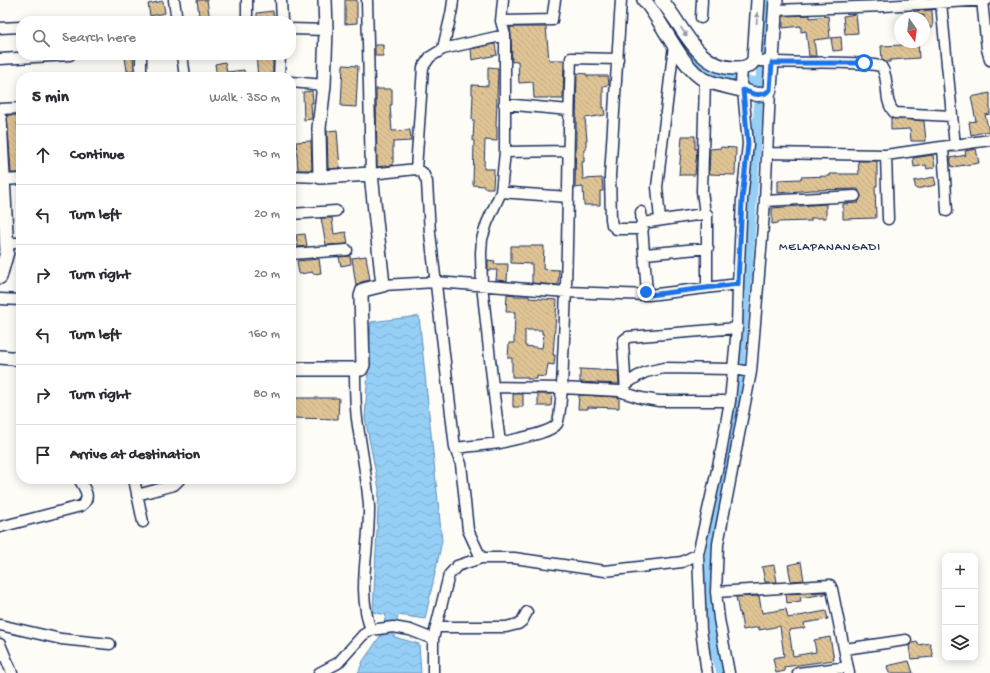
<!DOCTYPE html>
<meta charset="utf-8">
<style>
:root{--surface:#fff;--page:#f2f2f3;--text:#2b2b33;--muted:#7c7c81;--line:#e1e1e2}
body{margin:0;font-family:"Gochi Hand",sans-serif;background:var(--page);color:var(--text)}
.controls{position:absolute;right:12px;bottom:12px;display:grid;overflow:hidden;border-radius:8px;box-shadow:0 2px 10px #0003}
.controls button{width:36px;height:36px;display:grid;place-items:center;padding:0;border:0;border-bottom:1px solid var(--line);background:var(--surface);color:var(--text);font:20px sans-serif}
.compass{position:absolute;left:894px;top:12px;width:36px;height:36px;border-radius:50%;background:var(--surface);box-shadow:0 2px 10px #0003;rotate:166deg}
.stop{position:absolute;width:12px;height:12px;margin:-9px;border:3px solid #1a73e8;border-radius:50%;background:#fff}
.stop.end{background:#1a73e8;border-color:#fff;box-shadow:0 1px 4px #0008}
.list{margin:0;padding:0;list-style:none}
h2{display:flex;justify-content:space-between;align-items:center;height:52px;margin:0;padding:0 16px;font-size:17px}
h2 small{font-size:13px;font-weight:400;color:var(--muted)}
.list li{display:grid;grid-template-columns:26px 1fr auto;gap:12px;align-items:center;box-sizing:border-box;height:60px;padding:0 16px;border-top:1px solid var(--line)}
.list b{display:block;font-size:15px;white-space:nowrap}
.list em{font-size:13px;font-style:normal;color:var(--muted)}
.icon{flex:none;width:22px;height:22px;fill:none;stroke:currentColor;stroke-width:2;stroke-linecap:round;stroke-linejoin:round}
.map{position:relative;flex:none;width:990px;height:673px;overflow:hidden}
.search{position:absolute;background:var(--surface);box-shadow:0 2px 10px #0003;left:16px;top:16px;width:280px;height:44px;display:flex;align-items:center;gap:10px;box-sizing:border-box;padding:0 14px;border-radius:16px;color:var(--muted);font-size:15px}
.panel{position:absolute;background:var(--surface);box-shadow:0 2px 10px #0003;left:16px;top:72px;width:280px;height:412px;border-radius:16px}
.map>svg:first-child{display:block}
.water{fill:url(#water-waves);stroke:#648fb9}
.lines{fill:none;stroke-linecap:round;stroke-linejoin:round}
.canal{stroke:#95cff5;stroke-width:9}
.building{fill:url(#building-back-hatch);stroke:#1b2f5e;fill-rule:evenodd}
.minor-casing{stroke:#1b2f5e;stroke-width:13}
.major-casing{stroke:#1b2f5e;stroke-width:16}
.minor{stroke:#fdfcf7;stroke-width:10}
.major{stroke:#fdfcf7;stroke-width:13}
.oneway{fill:#8c96aa}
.route{stroke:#1a73e8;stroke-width:5}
.labels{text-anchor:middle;stroke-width:4;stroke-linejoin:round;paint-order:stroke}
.neighbourhood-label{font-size:12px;letter-spacing:1px;fill:#1b2f5e;stroke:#fdfcf7}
</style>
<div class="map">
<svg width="990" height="673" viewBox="0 0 990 673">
<defs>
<pattern id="water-waves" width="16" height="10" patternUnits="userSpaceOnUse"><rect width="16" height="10" fill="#95cff5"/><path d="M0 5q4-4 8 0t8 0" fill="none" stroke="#80b2d4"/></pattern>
<pattern id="building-back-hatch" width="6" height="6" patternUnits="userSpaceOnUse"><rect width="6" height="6" fill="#e0c495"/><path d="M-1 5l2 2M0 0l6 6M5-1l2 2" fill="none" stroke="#c0a983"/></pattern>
</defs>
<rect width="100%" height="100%" fill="#fdfcf7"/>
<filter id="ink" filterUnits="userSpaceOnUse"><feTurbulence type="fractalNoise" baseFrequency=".025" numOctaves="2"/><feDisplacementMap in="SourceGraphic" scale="8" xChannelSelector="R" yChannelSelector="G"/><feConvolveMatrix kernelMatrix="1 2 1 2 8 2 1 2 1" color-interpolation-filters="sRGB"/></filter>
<g filter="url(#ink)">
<path class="water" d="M419,316L442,541L425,619L398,615L394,637L419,644L421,673H358L363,661L381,635L386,615L373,612L379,489L365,418L371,322Z"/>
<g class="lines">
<path class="canal" d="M653,0L687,50L704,70L725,78L759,82
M721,673L714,648L708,582L710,543L736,411L748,271L765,0"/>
</g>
<path class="building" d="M197,0H207L210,21H184V17L199,15Z
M345,0H357V23L345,24Z
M163,1L165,13L150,16L148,4Z
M932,10L933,27H924V15L914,16V11Z
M273,11L274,21H257V13Z
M856,14L858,33L845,34L843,16Z
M810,15V18L828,16L830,38L814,40L816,56H809L806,31L801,32V26L783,28V16Z
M510,27H546L549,60H564L563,99H550V98H534L533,82L519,83L518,61L512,62L511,35Z
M841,37L842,50L833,51L831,38Z
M903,42H918L919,58L890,60V62H886L882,60L881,46L903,45Z
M495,44L497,55L472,60L471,49Z
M375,45H383V56H375Z
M256,55H273V77H258Z
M133,56L134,70L127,71L125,57Z
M225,62L227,72L244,70L245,77H217L215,64Z
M343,65L358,66L356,107L341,106Z
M488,67L498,68L496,127H497V141L485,140L484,169H494L493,188H484V186L473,185L474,141H473L474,120H472L473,94H472V85L488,86Z
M577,73L587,74V76H608L609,85L603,86V108L604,107L605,115L585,118L587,140H586V150H584V162H582L583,179L602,178L603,191H600V205H584L583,187L575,188Z
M376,89H392V105H390L392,131L410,130L411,141L393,142V165L377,167Z
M312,91L313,103H311L312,119L304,120L303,92Z
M990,93V114L985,115L989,131L971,135L969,122L976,121L971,97Z
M7,115H17L18,129H21V173H11Z
M891,118L924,121L926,141H911L910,129L891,130Z
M337,130L340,168L328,169L327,131Z
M682,136H695V149H697L695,175H679Z
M311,141L312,170H298L296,142Z
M721,147L736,148L735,175L709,174L710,149L721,148Z
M976,149L979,163L952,167L950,158L966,155L965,151Z
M933,155L935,167L927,169L926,165L914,167L913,158Z
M858,161H877V186H875L876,218L843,219V204L858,203L861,196L858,189L812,190L778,193V180L801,179V177L830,176V174H859Z
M934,177L936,185L916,189L914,181Z
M826,204V218H811V221L778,222V223L772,224V208Z
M321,218H332L334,234L346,232L348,244L326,245Z
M305,234L307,246L298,247L296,235Z
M511,246H544L543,269L559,270L558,285L532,283V264L511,263Z
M350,256L351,264L341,266L339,257Z
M366,256L370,280L361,282L356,286L352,258Z
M319,259L321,273L313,274V272L299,274L297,261Z
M488,260L495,261L494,264H508L507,281L496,280L497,270H488Z
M507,294L515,295V296H529V298L557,300L553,355H555L554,365L548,364L546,377L537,376V379H527V377H512V358H508L509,343H514L515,312H506ZM525,330H542V334H544L542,348L525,346Z
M580,369L618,371L619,384L580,382Z
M513,394H523V407H513Z
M538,394H552L551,406H538Z
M579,395L618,397L619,398V408L588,407V409H578Z
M291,398H339L338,419L291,418Z
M801,562L804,580L791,581L788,565Z
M774,565L777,582H765L762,567Z
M825,592V594L800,598L801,601L787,603L786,594Z
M759,596L762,613L786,609L788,618L826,611L828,619L804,623L805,628L789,630L793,656L816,652L814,640L830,637L834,660L784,667L785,671L776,673L773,658L784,656L780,626L759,630V627L743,630L740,612L739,613L736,597Z
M918,642V645L930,643L933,657L911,659L909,646L912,643Z
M909,661L913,673H889L887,666Z"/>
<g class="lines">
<g class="minor-casing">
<path id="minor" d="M174,0L177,21
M247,0V21
M281,0L282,21
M367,0L371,174L416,169L423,173L427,182L430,233L455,448L461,464L468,530L481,558
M621,0L610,176L611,219L612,225L616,229H643
M982,0L987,49L990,60
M941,3L955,146
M775,10L884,6L987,0
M701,18L702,0
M501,21L552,20L555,0
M0,28L21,27
M291,29L326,30
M443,49C446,32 452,17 453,0
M141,55V77
M182,55L185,77
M0,59L70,55
M754,60C796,66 839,59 881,66C891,80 882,101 895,113L952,116
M279,77L280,55
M705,80L702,191L705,214
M291,82L324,85
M504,104L569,110
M0,109L21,108
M943,147L947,211
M505,152L568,151
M767,153L886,155L990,140
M886,155L888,219
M416,169L423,67L430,57L443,49L505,35
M291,176L320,177
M3,180L21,179
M501,192L505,152V35L501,21L503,0
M765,201L855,196
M641,212L647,293L649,295L738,284
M291,214L336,211
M660,220L657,187L674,45
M643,223L703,214H707V288
M7,243H21
M291,254L347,250
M645,254L708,248
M383,285L436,282L567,292L649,295
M0,299L21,300
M355,370C355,386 355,403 357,419C361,448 367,477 369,506C370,548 356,590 371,630
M626,384L638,376L646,372L664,368L733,369L751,372
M493,387L482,285L481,253L482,239L487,223L501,192L568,197
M626,393L623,343L624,340L628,337L737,328
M500,443C513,439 550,434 557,424C561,417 563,369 563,358C569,258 567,158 571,58L618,59
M455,448L500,443L493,387L562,388L619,391L641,398L659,401H730
M134,479L143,522
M137,495L174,485L180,479
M0,527L81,506C92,498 85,489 79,479
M698,554L701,630L707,673
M716,592L830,585L832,589L849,673
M0,625L61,639L110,644
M436,627H506L518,624L522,621L527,612
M0,644L12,673
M845,649L906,640
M319,673L338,663L363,635L371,630L393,627L410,630L433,639
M433,673V639L449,575L457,566L481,558H514L605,571L682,562L698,554L720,457L730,401L737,328L738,284L742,200L748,144L743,90L741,84L742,68
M729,673L719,619L716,592L718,544L751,372L765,201L770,90
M798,673L848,667"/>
</g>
<g class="major-casing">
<path id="major" d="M644,0C662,20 682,69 705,80C716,85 730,87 741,90C752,92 759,99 770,90L776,0
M661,0C683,24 696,69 736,68C744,68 750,67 754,60L758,0
M0,119L7,252L0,277
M0,357L21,359
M291,369H361L363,365L361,296L363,290L383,285L371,174L320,177L319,128L324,85L326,30L325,0"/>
</g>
<use href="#minor" class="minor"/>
<use href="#major" class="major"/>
</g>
<defs><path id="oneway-solid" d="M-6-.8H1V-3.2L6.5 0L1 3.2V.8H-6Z"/></defs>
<g class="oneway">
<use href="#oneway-solid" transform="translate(757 18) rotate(-86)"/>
<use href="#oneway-solid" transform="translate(684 32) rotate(56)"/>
</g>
</g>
<g class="lines" filter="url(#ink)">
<path class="route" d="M646,292L649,295L738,284L742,200L748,144L743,90C754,94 760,98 770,90L772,63H864"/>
</g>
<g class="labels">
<g class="neighbourhood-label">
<text x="830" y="250">MELAPANANGADI</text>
</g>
</g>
</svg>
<div class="controls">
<button>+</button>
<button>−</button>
<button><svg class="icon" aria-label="layers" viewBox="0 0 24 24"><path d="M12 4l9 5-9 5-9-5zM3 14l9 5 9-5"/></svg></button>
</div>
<svg class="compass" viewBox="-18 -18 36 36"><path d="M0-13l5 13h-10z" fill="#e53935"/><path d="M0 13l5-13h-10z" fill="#7c7c81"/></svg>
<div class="stop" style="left:864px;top:63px"></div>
<div class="stop end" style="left:646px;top:292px"></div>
<div class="search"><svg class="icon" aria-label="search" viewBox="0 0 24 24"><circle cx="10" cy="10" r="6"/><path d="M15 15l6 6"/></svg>Search here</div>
<section class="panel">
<h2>5 min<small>Walk · 350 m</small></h2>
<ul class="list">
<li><svg class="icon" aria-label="ahead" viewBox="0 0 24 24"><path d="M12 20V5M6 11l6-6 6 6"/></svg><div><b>Continue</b></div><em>70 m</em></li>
<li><svg class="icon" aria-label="left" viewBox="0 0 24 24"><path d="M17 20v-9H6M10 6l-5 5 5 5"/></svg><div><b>Turn left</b></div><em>20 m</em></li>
<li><svg class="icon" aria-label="right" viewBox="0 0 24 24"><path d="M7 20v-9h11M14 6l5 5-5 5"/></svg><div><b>Turn right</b></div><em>20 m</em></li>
<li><svg class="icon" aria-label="left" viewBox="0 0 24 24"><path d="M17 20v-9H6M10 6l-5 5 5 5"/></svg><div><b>Turn left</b></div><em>160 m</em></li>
<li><svg class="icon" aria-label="right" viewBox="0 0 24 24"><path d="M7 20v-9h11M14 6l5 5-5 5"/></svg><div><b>Turn right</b></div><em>80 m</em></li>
<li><svg class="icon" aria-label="arrive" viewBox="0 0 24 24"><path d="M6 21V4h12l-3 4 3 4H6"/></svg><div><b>Arrive at destination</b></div></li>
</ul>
</section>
</div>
